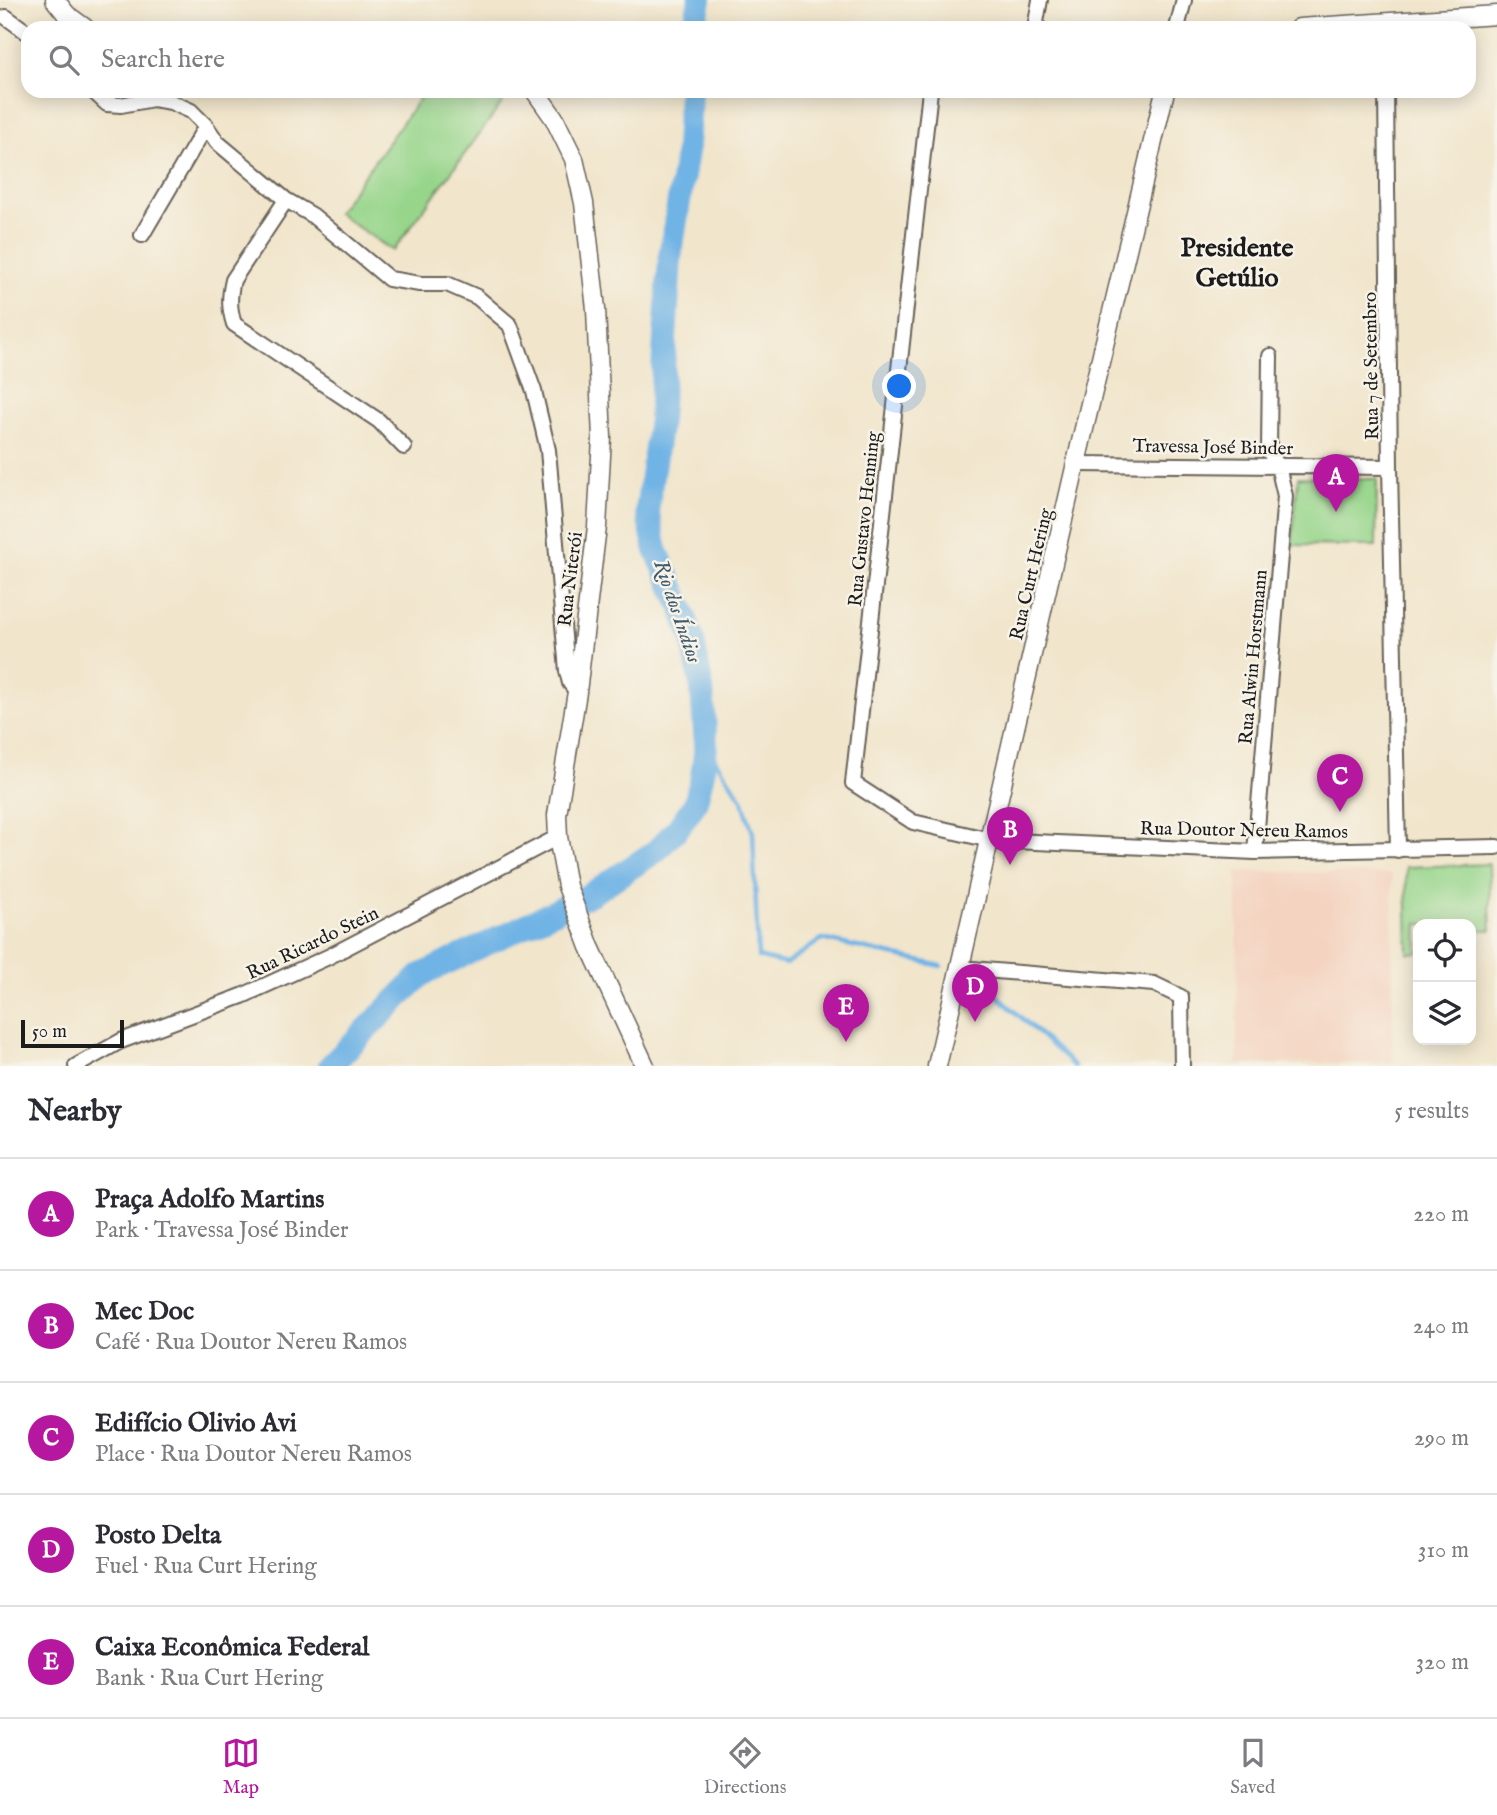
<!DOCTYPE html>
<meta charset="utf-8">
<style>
:root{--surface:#fff;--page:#f7f7f7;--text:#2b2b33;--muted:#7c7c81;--line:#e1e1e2;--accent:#b5179e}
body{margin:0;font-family:"IM FELL English",serif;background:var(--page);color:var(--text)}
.controls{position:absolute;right:21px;bottom:21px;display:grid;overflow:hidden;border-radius:14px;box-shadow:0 4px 18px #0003}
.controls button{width:63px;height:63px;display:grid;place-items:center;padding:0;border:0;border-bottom:2px solid var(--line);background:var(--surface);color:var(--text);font:35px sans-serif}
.scale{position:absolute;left:21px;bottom:18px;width:103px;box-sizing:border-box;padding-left:7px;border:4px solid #1c1c1c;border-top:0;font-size:19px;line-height:24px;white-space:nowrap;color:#1c1c1c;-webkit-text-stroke:5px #f7f3e8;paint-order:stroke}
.you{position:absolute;left:900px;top:387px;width:24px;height:24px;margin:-18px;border:5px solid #fff;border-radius:50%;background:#1a73e8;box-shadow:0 0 0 10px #1a73e833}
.badge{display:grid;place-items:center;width:46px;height:46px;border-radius:50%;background:var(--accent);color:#fff;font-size:23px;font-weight:700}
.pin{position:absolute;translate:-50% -58px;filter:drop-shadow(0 2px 4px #0008)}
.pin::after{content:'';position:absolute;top:37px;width:24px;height:21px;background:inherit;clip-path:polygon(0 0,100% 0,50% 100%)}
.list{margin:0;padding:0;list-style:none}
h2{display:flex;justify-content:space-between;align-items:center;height:91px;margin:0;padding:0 28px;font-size:30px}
h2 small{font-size:23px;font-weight:400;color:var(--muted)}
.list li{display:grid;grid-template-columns:46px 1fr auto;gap:21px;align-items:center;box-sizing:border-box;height:112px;padding:0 28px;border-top:2px solid var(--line)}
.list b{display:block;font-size:26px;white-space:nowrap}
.list p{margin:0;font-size:23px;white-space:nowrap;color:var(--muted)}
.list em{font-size:23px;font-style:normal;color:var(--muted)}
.icon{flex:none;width:38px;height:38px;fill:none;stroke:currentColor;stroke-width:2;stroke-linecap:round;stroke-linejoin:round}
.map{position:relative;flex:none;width:1497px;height:1066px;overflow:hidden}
.search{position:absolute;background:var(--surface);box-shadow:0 4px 18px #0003;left:21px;right:21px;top:21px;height:77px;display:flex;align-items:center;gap:18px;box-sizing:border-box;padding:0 24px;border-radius:21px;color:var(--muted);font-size:26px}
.sheet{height:651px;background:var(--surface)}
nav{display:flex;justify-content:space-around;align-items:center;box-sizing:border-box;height:98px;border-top:2px solid var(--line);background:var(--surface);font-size:19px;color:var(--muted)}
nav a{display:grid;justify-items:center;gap:4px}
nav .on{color:var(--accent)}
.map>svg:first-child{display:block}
.built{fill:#f4d3c0}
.green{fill:#97d58b;stroke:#5a7854;stroke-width:2}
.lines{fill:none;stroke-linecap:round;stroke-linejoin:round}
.stream{stroke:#70b3e5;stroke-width:4.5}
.river{stroke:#70b3e5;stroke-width:24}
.minor-casing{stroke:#676259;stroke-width:18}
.major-casing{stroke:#676259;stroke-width:21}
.minor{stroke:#fff;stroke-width:14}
.major{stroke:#fff;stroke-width:18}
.labels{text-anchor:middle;stroke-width:5;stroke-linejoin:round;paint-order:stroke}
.street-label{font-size:19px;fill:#1c1c1c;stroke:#f7f3e8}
.water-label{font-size:21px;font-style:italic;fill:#3e586c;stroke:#f7f3e8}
.district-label{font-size:26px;font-weight:bold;fill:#1c1c1c;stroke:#f7f3e8}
</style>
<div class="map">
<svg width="1497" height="1066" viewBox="0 0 1497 1066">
<rect width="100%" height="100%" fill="#f7f3e8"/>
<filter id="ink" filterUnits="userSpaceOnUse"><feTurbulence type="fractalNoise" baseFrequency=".0143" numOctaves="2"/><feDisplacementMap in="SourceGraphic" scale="14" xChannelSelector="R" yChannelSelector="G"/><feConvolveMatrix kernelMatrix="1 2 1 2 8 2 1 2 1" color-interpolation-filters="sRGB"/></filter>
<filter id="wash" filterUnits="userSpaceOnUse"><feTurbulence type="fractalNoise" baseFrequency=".00686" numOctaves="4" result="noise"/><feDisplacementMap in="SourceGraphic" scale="28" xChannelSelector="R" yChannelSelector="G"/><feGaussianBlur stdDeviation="1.57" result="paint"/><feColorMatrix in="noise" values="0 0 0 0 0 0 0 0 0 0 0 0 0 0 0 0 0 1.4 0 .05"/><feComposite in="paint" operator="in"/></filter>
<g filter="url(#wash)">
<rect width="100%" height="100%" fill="#f1e5cb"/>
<path class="built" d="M1237,871L1392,874L1393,1062L1237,1064Z"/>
<path class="green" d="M425,91H498L508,95L393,251L337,213Z
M1298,477L1377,479L1376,546L1292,545Z
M1489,864L1491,930H1471V924H1418V953H1408L1406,867Z"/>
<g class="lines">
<path class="stream" d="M706,746L742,799L753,833L758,957L786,964L822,939L941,966
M991,990L1074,1066
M342,1052V1066"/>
<path class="river" d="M694,28L700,0
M330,1066L421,975L591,894L656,851L678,828L695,804L702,777L706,746L702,689L693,641L681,605L656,550L647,511L660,420L670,257L687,151L690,91"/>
</g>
</g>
<g filter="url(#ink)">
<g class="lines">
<g class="minor-casing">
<path id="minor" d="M6,17L28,33
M1035,28L1040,0
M1177,28L1184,0
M93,91L107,104L121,105L153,99L171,102L191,111L206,126L217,142L286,200L312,215L389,279L420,284H447L477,297L510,325L534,391L548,450L567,671L570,683L577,692
M930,91L853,783L913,822L990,840L1255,852L1497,847
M1386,91L1390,467L1398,850
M286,200L233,280C229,297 229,308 234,324L379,421L404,447
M142,235L206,126
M1077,464L1390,467
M1255,852L1285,496L1278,466L1269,451L1270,356
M960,968L1154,984L1181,997L1182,1066
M76,1066L121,1041L242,996L328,957L558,837"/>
</g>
<g class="major-casing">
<path id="major" d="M55,0L67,15L85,28
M1299,28L1497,15
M535,91L554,118L574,159L584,203L596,309L602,438L597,527L577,692L557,815L558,837L567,886L590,947L645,1066
M937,1066L1083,433L1165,91"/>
</g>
<use href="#minor" class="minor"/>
<use href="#major" class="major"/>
</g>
</g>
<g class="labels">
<g class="street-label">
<text transform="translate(1370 366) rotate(-91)" y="7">Rua 7 de Setembro</text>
<text transform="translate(1213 446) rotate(1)" y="7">Travessa José Binder</text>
<text transform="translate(863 519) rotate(-84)" y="7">Rua Gustavo Henning</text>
<text transform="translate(1030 574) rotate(-77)" y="7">Rua Curt Hering</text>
<text transform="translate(569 579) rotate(-83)" y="7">Rua Niterói</text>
<text transform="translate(1252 657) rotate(-85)" y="7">Rua Alwin Horstmann</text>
<text transform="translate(1244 829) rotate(1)" y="7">Rua Doutor Nereu Ramos</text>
<text transform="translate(312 942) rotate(-26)" y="7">Rua Ricardo Stein</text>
</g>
<g class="water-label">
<text transform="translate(678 611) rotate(71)" y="7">Rio dos Índios</text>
</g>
<g class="district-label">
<text x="1237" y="256">Presidente<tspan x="1237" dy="30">Getúlio</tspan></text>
</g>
</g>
</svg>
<div class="controls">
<button><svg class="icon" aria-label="locate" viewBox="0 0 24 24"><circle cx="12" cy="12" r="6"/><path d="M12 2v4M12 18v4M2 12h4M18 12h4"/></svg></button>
<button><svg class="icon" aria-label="layers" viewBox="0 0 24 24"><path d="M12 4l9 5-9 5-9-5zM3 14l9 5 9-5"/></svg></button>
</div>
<div class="scale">50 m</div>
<div class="you"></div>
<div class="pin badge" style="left:1336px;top:512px">A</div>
<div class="pin badge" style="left:1010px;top:865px">B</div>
<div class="pin badge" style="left:1340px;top:812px">C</div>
<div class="pin badge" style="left:975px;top:1022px">D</div>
<div class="pin badge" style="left:846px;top:1042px">E</div>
<div class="search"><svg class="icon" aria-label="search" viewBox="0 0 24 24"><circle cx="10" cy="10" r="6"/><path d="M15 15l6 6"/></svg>Search here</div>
</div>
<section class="sheet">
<h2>Nearby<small>5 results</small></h2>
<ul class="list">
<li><span class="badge">A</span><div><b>Praça Adolfo Martins</b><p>Park · Travessa José Binder</p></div><em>220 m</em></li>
<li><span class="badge">B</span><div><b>Mec Doc</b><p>Café · Rua Doutor Nereu Ramos</p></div><em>240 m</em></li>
<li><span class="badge">C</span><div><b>Edifício Olivio Avi</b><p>Place · Rua Doutor Nereu Ramos</p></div><em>290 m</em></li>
<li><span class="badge">D</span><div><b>Posto Delta</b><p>Fuel · Rua Curt Hering</p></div><em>310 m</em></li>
<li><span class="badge">E</span><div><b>Caixa Econômica Federal</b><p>Bank · Rua Curt Hering</p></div><em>320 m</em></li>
</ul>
</section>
<nav>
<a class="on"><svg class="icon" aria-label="map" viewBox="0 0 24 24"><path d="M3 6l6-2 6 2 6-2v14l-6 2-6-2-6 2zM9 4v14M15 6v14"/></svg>Map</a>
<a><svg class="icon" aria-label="directions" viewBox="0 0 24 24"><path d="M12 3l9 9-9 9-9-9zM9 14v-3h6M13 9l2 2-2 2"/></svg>Directions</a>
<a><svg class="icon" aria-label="saved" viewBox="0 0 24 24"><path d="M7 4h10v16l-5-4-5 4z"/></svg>Saved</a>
</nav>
